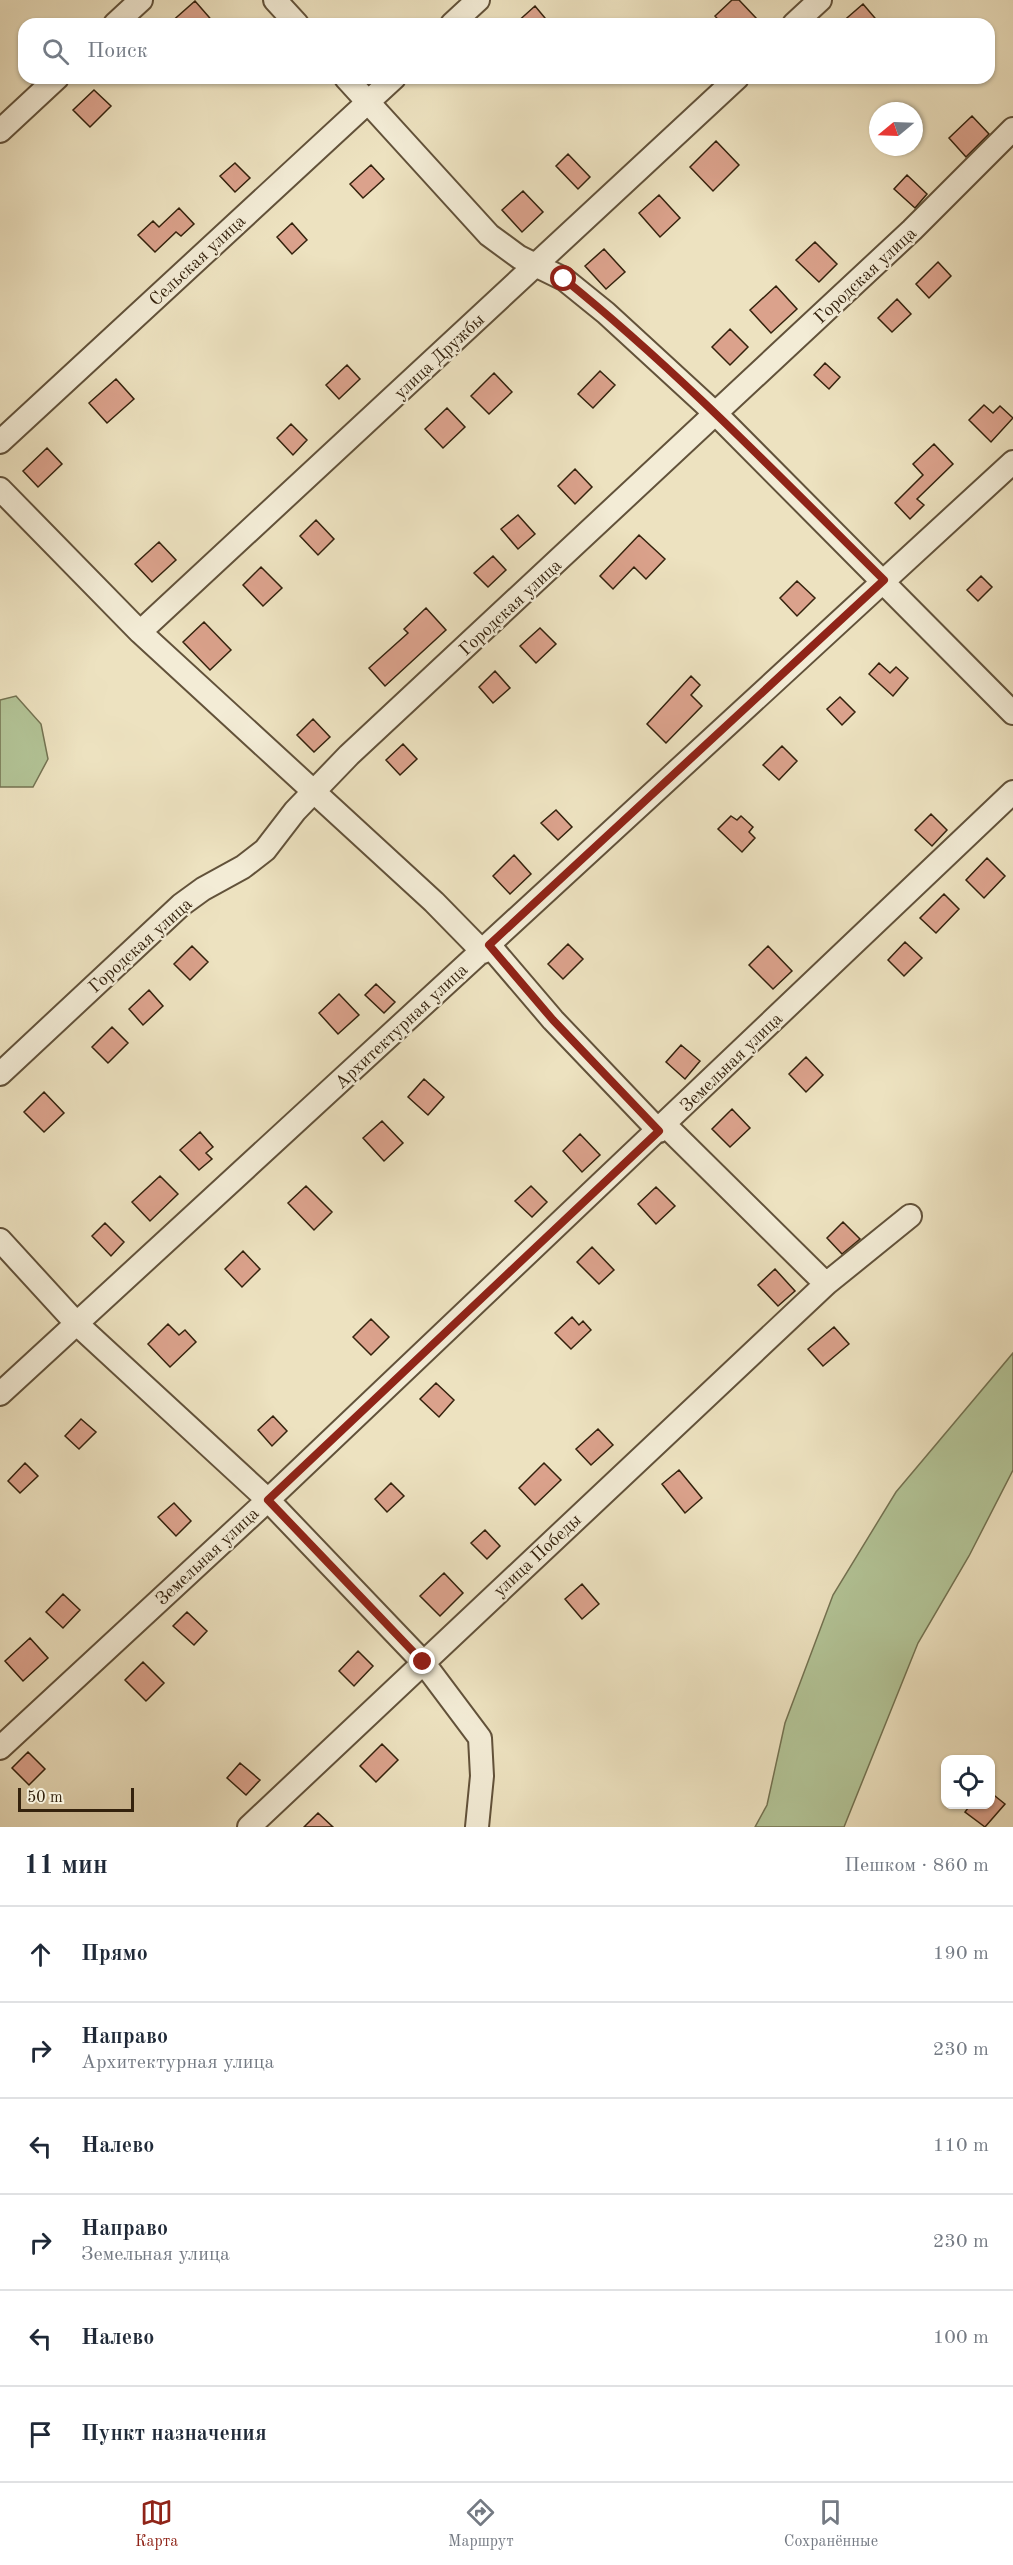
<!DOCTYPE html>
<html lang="ru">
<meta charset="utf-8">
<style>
:root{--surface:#fff;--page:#f2f2f3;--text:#1f2937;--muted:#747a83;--line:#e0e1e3;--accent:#8f2418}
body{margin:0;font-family:"Old Standard TT",serif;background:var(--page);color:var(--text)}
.controls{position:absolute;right:18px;bottom:18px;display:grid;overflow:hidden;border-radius:12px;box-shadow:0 2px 4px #0004}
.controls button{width:54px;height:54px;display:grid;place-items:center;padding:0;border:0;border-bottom:2px solid var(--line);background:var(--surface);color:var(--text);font:30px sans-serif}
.compass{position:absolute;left:869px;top:102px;width:54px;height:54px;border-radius:50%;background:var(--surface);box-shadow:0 2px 4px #0004;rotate:251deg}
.scale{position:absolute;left:18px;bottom:15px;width:116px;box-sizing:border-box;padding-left:6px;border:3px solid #34220d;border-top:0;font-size:16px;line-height:21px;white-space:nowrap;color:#34220d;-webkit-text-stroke:4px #f3ecd6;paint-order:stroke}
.stop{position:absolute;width:18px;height:18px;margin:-14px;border:4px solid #8f2418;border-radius:50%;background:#fff}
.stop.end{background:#8f2418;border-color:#fff;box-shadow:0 2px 6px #0008}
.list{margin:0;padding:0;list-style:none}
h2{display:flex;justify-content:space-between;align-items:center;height:78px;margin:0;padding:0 24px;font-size:26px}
h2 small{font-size:20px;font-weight:400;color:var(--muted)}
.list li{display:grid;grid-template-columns:39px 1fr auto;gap:18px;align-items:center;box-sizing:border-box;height:96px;padding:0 24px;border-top:2px solid var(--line)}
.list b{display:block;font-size:22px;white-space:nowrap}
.list p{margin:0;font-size:20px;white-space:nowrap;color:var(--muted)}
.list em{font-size:20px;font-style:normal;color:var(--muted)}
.icon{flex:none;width:33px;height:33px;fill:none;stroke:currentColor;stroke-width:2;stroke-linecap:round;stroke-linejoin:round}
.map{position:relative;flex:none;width:1013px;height:1827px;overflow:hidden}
.search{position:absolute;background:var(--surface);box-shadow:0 2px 4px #0004;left:18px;right:18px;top:18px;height:66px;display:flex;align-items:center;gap:15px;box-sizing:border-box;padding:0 21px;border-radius:18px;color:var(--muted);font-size:22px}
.sheet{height:654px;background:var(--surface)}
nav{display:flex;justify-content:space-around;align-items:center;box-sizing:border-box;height:84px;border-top:2px solid var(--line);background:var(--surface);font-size:16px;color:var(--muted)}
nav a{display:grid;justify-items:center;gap:3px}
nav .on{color:var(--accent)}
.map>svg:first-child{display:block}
.green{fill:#b3c497;stroke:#747352;stroke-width:1.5}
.building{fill:#dba28c;stroke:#34220d;stroke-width:1.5}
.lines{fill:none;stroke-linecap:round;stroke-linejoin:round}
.minor-casing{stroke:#62523a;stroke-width:26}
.minor{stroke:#f3ecd6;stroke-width:22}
.route{stroke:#8f2418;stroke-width:8}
.labels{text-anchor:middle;stroke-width:4.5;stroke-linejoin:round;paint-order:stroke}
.street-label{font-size:18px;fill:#34220d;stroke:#f3ecd6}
</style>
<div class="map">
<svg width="1013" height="1827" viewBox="0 0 1013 1827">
<rect width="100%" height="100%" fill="#ede2c0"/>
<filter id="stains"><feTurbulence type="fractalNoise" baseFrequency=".00333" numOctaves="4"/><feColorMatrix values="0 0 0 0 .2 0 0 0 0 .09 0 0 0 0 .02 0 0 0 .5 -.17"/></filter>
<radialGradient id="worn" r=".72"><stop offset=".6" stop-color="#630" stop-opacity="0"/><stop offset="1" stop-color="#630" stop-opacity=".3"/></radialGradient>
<path class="green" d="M16,696L41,724L48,759L33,787H0V700Z
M1013,1353V1470L969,1556L918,1643L844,1827H755L767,1805L785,1723L833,1595L896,1492Z"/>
<path class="building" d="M732,0H739L756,18L749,24H722L715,16Z
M195,1L215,24H169Z
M863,4L880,24H840Z
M535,6L550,24H515Z
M94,90L111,106L90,127L73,110Z
M972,116L989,134L966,157L949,138Z
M716,141L739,165L713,191L690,167Z
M568,154L590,177L578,189L556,166Z
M235,163L250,178L235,192L220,176Z
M371,165L384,179L363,198L350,184Z
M907,175L927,194L915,208L894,189Z
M523,191L543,212L522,232L502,210Z
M659,195L680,218L660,237L639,213Z
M179,208L194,224L181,236L176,232L155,252L138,235L153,221L159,227Z
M292,223L307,240L292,254L277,237Z
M815,242L837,264L819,282L796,260Z
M604,249L625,272L606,289L585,266Z
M938,262L951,276L929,298L916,284Z
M776,286L797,309L771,333L750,310Z
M897,299L911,314L892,332L878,318Z
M730,329L748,347L730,365L712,347Z
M825,363L840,377L829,389L814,375Z
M347,365L360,379L339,399L326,385Z
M600,371L615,385L593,408L578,394Z
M494,373L512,392L489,414L471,396Z
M116,379L134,399L107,423L89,403Z
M984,405L993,413L1000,406L1013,418L991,442L969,420Z
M447,408L465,427L443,448L425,429Z
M291,424L307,440L293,455L277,438Z
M934,444L953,464L917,499L924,505L910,519L895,503L923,475L913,464Z
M47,448L62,464L38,487L23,471Z
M575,469L592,487L575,504L558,486Z
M518,515L535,534L518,549L501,529Z
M316,520L334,539L318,555L300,536Z
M639,535L665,559L646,579L634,567L613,589L600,576Z
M159,542L176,560L152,582L135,564Z
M493,556L506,570L488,587L474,573Z
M261,567L282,588L263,606L243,585Z
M981,576L992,587L978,601L967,590Z
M797,581L815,598L797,616L780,598Z
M426,608L446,630L385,686L369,668L408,633L404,629Z
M204,622L231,650L210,670L183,642Z
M540,628L556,644L536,663L520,646Z
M879,663L890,673L896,667L908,678L893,696L869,674Z
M495,671L510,688L493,703L479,687Z
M691,676L700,685L691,695L702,706L666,743L647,724Z
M840,697L855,712L842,725L827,709Z
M313,719L330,737L314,752L297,735Z
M403,744L417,759L400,775L386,760Z
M782,746L797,761L779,780L763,765Z
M556,810L572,827L558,840L541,823Z
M931,814L947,830L932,846L915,830Z
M731,816L737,820L741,816L753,827L749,832L755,838L742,852L718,829Z
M514,855L531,874L510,894L493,876Z
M987,858L1005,876L984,898L966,880Z
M944,894L959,909L936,933L920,918Z
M905,942L922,958L904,976L888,960Z
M568,944L583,959L563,979L548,964Z
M192,946L208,962L190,980L174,964Z
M768,946L792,971L773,989L749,965Z
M376,984L395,1002L384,1013L365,995Z
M149,990L163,1006L143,1025L129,1009Z
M339,994L359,1015L338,1034L319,1013Z
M112,1027L128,1043L108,1063L92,1047Z
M681,1045L700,1061L685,1079L666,1062Z
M806,1057L823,1075L806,1092L789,1074Z
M424,1079L444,1097L428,1115L408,1097Z
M44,1092L64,1113L44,1132L24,1112Z
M732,1109L750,1128L730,1147L712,1129Z
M382,1121L403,1143L384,1161L363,1138Z
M200,1132L213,1147L206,1153L212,1159L199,1170L180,1150Z
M580,1134L600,1155L582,1172L563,1151Z
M160,1176L178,1194L150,1221L132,1202Z
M306,1186L332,1212L314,1230L288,1203Z
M531,1186L547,1202L532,1217L515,1201Z
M656,1187L675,1206L656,1224L638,1204Z
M843,1222L860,1239L842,1254L827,1238Z
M105,1223L124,1242L111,1256L92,1236Z
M592,1247L614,1270L599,1284L577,1262Z
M243,1251L260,1269L242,1287L225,1269Z
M775,1269L795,1291L778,1306L758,1285Z
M572,1317L579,1325L583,1321L591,1330L571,1349L555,1333Z
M371,1319L389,1337L371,1355L353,1337Z
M168,1324L179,1335L185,1330L196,1342L170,1367L148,1344Z
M834,1327L849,1344L823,1366L808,1349Z
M436,1383L454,1400L439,1417L420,1399Z
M273,1416L287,1431L272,1446L258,1430Z
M81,1419L96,1432L79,1449L65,1436Z
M598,1429L613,1445L591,1465L576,1449Z
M25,1463L38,1476L20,1493L8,1481Z
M544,1463L561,1480L535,1505L519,1488Z
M679,1470L702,1498L685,1513L662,1484Z
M391,1483L404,1496L387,1512L375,1499Z
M174,1503L191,1521L176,1536L158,1517Z
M485,1530L500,1546L487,1559L471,1543Z
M444,1573L463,1593L440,1616L420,1596Z
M582,1584L599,1604L582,1619L565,1599Z
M63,1594L80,1610L63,1628L46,1612Z
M187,1612L207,1631L194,1645L173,1626Z
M30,1638L48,1658L23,1681L5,1661Z
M358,1651L373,1666L354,1686L339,1671Z
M143,1662L164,1683L146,1701L125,1680Z
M382,1744L398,1760L376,1782L360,1766Z
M28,1752L45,1769L29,1785L12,1768Z
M240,1763L260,1780L246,1795L227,1778Z
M990,1792L1005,1804L985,1827L965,1812L971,1804H990Z
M318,1813L333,1827H304Z"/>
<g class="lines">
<g class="minor-casing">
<path id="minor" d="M275,0L297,24
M115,24L141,0
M452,24L478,0
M794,24L820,0
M346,78L489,235L519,257L564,279L606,313L717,415L1013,713
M0,131L57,78
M0,442L394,78
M0,489L140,632L434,902L483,952
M140,632L737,78
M489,945L553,1020L659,1131
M0,1074L181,905L203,889L243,867L265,850L295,811L349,755L912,230L1013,129
M665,1125L826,1284
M0,1240L77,1324L268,1500L423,1662L480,1738L482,1776L477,1827
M0,1394L1013,462
M0,1748L268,1500L1013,792
M249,1827L826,1284L910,1216"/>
</g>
<use href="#minor" class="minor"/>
</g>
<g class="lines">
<path class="route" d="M423,1662L268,1500L659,1131L553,1020L489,945L884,580C780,477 678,371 564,279"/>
</g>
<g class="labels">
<g class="street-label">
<text transform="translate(197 260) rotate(-43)" y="6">Сельская улица</text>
<text transform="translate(865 275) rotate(-43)" y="6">Городская улица</text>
<text transform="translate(439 356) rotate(-43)" y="6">улица Дружбы</text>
<text transform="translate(510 607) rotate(-43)" y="6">Городская улица</text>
<text transform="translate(140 945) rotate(-42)" y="6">Городская улица</text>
<text transform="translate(401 1026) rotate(-43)" y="6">Архитектурная улица</text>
<text transform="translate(731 1062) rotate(-44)" y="6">Земельная улица</text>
<text transform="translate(537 1555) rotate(-43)" y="6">улица Победы</text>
<text transform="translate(207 1556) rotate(-43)" y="6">Земельная улица</text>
</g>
</g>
<rect width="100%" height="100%" filter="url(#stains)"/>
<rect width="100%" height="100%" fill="url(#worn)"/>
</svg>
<div class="controls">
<button><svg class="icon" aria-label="locate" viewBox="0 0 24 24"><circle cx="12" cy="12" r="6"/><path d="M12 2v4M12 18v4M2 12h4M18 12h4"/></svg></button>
</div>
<svg class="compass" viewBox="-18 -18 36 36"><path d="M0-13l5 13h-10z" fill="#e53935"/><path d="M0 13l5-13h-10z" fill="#747a83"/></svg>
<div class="scale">50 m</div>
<div class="stop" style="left:564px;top:279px"></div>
<div class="stop end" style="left:423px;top:1662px"></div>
<div class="search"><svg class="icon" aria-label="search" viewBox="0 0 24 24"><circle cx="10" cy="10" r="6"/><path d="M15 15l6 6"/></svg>Поиск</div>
</div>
<section class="sheet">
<h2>11 мин<small>Пешком · 860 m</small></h2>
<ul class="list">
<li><svg class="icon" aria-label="ahead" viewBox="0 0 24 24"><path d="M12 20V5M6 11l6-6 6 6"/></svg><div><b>Прямо</b></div><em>190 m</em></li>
<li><svg class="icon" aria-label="right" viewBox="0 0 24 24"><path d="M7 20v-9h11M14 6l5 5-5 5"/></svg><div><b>Направо</b><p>Архитектурная улица</p></div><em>230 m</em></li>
<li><svg class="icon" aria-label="left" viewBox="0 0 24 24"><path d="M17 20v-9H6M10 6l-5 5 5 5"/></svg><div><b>Налево</b></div><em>110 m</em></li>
<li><svg class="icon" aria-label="right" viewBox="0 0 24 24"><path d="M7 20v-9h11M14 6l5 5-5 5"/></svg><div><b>Направо</b><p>Земельная улица</p></div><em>230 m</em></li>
<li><svg class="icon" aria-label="left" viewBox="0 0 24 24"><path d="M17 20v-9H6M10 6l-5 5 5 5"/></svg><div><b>Налево</b></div><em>100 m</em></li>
<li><svg class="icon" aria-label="arrive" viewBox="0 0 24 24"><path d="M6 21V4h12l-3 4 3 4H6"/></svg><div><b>Пункт назначения</b></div></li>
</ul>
</section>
<nav>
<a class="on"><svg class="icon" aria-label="map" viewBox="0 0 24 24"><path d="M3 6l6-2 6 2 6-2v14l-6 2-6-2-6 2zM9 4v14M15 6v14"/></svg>Карта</a>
<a><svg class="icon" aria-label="directions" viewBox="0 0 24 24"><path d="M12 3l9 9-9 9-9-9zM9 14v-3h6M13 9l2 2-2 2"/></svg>Маршрут</a>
<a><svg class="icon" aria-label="saved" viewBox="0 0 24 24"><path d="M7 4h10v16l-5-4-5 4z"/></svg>Сохранённые</a>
</nav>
